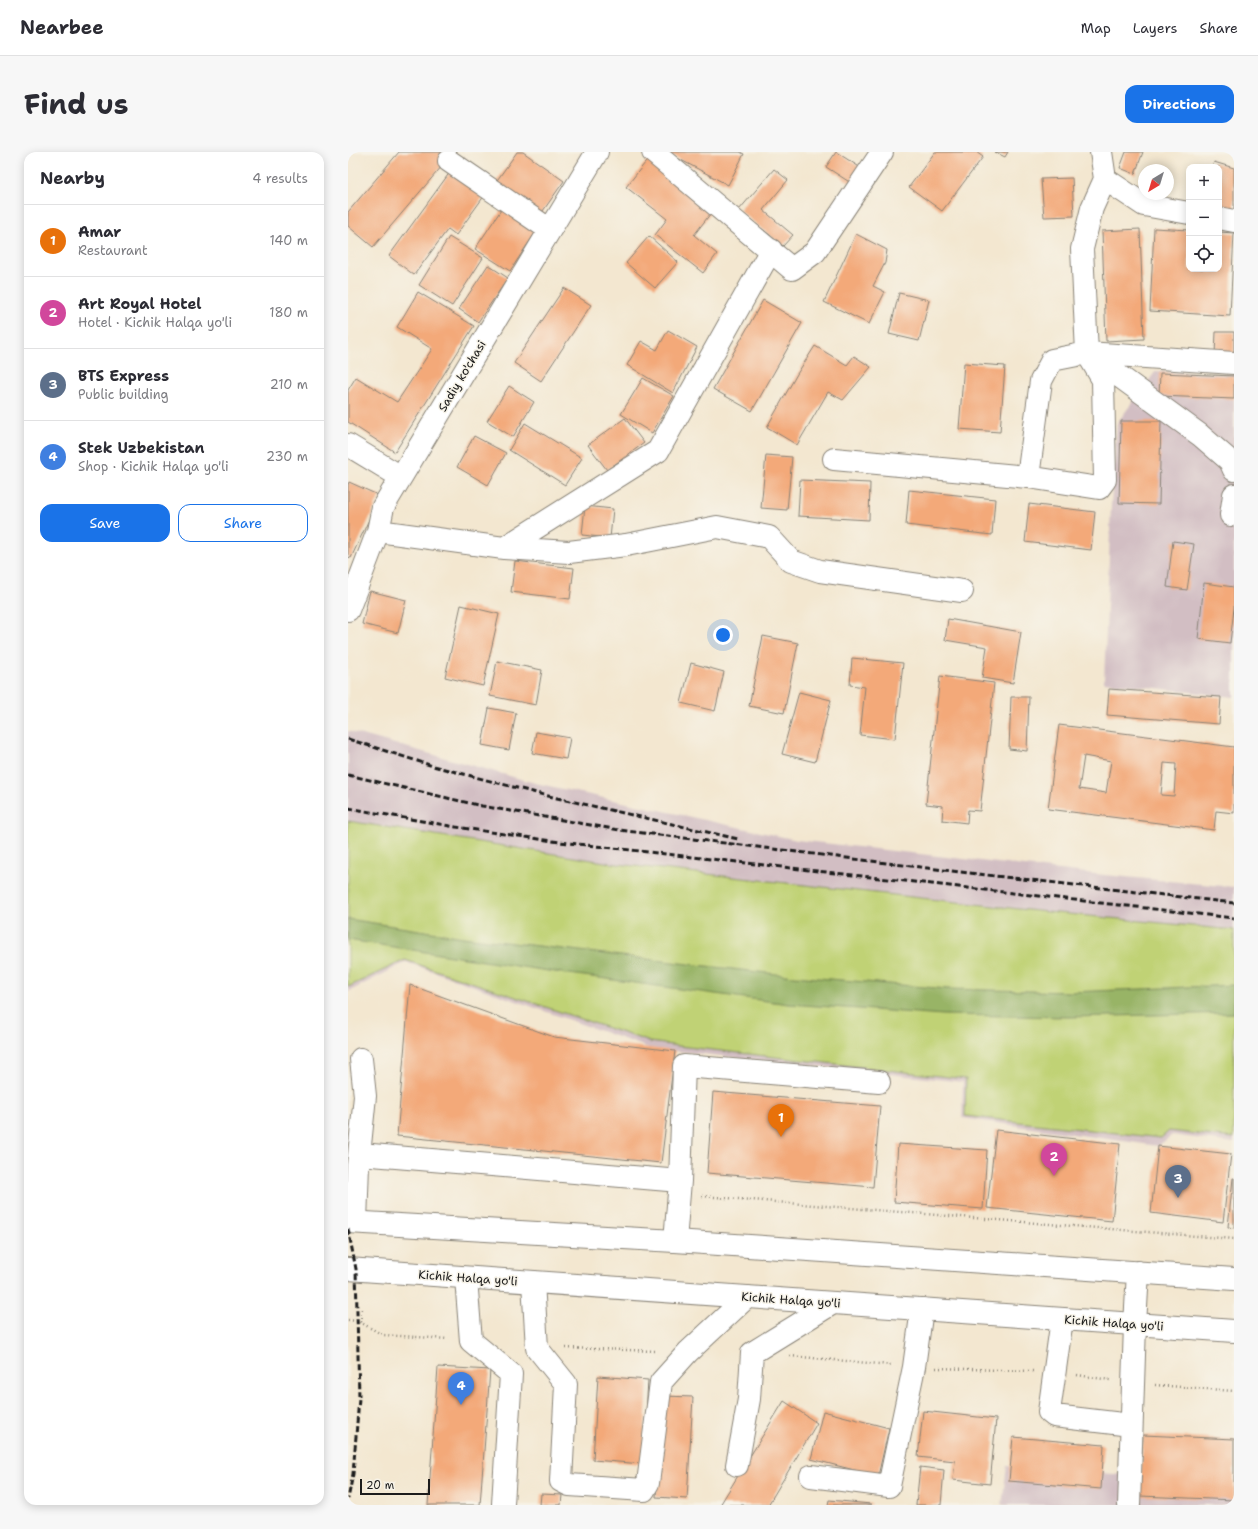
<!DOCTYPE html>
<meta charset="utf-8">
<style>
:root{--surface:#fff;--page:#f7f7f7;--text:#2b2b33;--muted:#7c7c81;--line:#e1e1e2;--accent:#1a73e8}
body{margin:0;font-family:"Shantell Sans",sans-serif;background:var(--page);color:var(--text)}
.controls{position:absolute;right:12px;top:12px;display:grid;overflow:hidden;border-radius:8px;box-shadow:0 2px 10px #0003}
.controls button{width:36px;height:36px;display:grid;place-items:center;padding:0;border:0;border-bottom:1px solid var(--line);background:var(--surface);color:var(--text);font:20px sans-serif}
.compass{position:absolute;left:790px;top:12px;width:36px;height:36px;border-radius:50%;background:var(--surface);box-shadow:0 2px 10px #0003;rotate:218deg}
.scale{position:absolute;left:12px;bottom:10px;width:70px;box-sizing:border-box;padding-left:4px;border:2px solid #1c1c1c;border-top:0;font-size:11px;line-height:14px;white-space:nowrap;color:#1c1c1c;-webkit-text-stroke:3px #f7f3e8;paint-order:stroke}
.you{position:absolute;left:375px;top:483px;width:14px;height:14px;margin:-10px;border:3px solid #fff;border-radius:50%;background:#1a73e8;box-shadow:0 0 0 6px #1a73e833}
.badge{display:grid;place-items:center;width:26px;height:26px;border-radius:50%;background:var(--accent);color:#fff;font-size:13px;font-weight:700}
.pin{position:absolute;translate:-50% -33px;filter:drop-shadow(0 1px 2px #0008)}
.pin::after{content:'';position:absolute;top:21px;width:14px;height:12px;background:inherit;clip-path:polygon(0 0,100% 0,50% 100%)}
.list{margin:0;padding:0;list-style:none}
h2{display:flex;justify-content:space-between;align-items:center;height:52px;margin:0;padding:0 16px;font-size:17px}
h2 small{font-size:13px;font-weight:400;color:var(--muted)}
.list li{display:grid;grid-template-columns:26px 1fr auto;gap:12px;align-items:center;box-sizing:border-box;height:72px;padding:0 16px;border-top:1px solid var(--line)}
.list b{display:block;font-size:15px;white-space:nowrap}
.list p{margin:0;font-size:13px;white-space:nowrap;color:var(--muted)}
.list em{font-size:13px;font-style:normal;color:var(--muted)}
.actions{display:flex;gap:8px;padding:12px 16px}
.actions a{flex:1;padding:9px 0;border:1px solid var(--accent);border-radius:12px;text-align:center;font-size:14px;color:var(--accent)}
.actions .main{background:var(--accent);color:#fff}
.icon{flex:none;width:22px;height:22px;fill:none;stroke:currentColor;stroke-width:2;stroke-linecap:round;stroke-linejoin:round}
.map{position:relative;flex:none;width:886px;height:1353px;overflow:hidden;border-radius:12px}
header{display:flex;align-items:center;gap:24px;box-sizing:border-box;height:56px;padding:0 20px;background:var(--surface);border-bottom:1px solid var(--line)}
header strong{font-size:19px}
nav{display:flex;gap:22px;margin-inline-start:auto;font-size:14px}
.intro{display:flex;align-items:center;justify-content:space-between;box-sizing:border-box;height:96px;padding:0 24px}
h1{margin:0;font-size:28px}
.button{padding:10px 18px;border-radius:12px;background:var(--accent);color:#fff;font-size:14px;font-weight:700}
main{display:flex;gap:24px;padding:0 24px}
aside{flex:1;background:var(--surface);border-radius:12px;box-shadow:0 2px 10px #0003}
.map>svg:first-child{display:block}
.industrial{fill:#d2bec3}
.green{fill:#c0d275;stroke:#6e7748}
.forest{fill:#98b466;stroke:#5a6841}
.building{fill:#f3a979;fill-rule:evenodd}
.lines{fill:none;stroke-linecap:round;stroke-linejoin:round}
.minor-casing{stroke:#888276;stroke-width:24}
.highway-casing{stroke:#888276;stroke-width:24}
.path{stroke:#888276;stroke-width:2.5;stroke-dasharray:1 3;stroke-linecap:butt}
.minor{stroke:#fff;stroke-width:22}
.highway{stroke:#fff;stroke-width:22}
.rail{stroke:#1c1c1c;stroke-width:3;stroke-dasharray:6 3;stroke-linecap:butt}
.labels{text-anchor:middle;stroke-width:3;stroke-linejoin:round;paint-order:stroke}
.street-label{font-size:12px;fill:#1c1c1c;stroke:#f7f3e8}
</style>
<header>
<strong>Nearbee</strong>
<nav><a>Map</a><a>Layers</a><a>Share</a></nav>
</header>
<div class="intro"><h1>Find us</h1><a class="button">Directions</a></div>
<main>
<aside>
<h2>Nearby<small>4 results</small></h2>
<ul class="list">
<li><span class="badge" style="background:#e8710a">1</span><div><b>Amar</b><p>Restaurant</p></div><em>140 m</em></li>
<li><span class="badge" style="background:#d1479c">2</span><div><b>Art Royal Hotel</b><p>Hotel · Kichik Halqa yo'li</p></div><em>180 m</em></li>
<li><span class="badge" style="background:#5c6f8a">3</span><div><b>BTS Express</b><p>Public building</p></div><em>210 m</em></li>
<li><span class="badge" style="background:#3f7fe0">4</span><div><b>Stek Uzbekistan</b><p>Shop · Kichik Halqa yo'li</p></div><em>230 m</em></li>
</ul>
<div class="actions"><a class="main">Save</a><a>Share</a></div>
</aside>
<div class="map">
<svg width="886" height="1353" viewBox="0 0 886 1353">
<rect width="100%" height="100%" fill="#f7f3e8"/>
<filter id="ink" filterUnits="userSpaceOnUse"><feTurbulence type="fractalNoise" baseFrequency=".025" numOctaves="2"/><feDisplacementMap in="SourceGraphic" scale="8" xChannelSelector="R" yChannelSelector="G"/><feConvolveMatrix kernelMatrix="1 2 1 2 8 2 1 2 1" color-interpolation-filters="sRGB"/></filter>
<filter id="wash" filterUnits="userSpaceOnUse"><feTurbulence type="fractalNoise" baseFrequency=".012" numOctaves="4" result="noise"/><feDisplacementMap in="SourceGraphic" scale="16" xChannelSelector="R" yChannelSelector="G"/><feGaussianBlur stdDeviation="0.9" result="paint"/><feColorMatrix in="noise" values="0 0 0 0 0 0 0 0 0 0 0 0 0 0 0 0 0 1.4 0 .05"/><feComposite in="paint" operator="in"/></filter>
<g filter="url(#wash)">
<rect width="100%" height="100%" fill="#f3e7d0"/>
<path class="industrial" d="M808,219L886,223V545L756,530L763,354L769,271Z
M0,579L187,631L449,688L756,723L886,735V991L824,983L810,994L614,966L615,930L301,896L58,810L0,840Z
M659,1314L886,1331V1353H654Z"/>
<path class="green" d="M0,669L269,712L689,759L886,778V986L821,979L813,986L617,964L618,927L330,894L302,890L57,808L0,835Z"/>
<path class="forest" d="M0,767L115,785L340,812L446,824L600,837L723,840L886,833V861L722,865L596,863L441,852L207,820L0,788Z"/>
<g id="blocks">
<path class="building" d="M51,0H106L25,95L0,74V60Z
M169,0H175L216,29L190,66L145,34Z
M318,0H392L396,2L380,33Z
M488,0L513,16L503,31L478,15Z
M587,0H628L635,5L594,59L561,35Z
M647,0H660L657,5Z
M778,0H795L787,22L772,16Z
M301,6L366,57L346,83L369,102L355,121L307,83L319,67L278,35Z
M866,10L886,16V64L871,60V15H864Z
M105,16L139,40L108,83L100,77L66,123L41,104Z
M426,17L440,28L415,58L445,83L435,94L391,58Z
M724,26L726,64L696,65L693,27Z
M157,52L191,75L162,119L127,97Z
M806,76L841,78V117H871V80L886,81L882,164L802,159Z
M792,77L796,187L758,189L754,79Z
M508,82L539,98L537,111L525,134L537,140L521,172L476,150Z
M301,84L330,110L307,136L278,111Z
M101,85L135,106L104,154L71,133Z
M140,113L160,126L130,170L111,157Z
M216,136L243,153L193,229L166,211Z
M70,140L126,174L47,300L0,270V238L8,225L49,250L84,197L49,175Z
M551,141L581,148L571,189L541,182Z
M415,148L454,171L404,259L365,237Z
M320,178L349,195L325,241L279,213L293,189L309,198Z
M868,180H886V203H867Z
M467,194L499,213L506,204L523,215L495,248L480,240L449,293L419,275L449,222Z
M616,211L657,214L652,280L611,277Z
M812,221L886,224V247L811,244Z
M295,226L326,244L304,281L273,262Z
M161,234L186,250L165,285L139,269Z
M277,266L296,291L259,318L240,293Z
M773,269H813L811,352L771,351Z
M177,271L234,306L217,333L161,298Z
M126,284L158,301L140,333L109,315Z
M418,303L444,305L439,358L413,356Z
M452,328L522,331L521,368L450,364Z
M1,330L32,344L3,406L0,405V333Z
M561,338L647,347L644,383L558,373Z
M681,352L747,360L743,398L677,390Z
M237,354L265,357L262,386L234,383Z
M825,389L846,392L839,438L819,435Z
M167,409L226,416L222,447L163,440Z
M856,431L886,435V456L882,491L850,487Z
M22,439L58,448L50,481L14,472Z
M113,453L151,462L135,534L97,525Z
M600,467L673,480L665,531L634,526L639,495L597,488Z
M415,484L450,491L436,561L401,554Z
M504,506L555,511L547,587L512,583L517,535L502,533Z
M149,509L194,518L188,553L142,544Z
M343,511L376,520L367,559L333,551Z
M592,524L646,531L632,659L620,658L619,671L594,668L595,654L578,652Z
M761,537L873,545L871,572L759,563Z
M451,540L483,548L467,610L434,602Z
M663,545H681L679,599L661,597Z
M141,556L168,561L161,598L134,593Z
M711,573L886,595V661L868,659L866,678L700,657ZM736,604L763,609L758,641L731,637ZM816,611L828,612L826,644L813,643Z
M188,580L222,586L218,607L184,601Z
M62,833L206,885L327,899L313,1011L49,984Z
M365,940L532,954L525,1035L359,1021Z
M648,978L772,992L764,1069L639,1056Z
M550,992L639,998L635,1057L546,1050Z
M810,994L883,1002L875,1070L803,1061Z
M885,1026H886V1076L880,1075Z
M90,1215L142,1218L132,1353H80Z
M250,1224L300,1228L295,1312L245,1308Z
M315,1244L345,1245L339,1347L308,1345Z
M436,1249L469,1271L420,1353H372Z
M475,1259L541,1276L530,1324L463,1307Z
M575,1259L648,1267L642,1332L605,1328L607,1309L570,1305Z
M795,1283L886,1287V1348L792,1344Z
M665,1285L756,1293L753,1337L661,1329Z
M572,1315L596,1318L593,1353H568Z
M193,1342L214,1343L213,1353H192Z
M481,1348L523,1352V1353H480Z"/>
</g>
</g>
<g filter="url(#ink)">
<use href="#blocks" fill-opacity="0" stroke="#888276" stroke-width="1"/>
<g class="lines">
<g class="minor-casing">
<path id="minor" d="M305,0L444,117L467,100L534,0
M753,0L757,27L796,53L841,61
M101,9L202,78
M871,66L886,69
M745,205L852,283L882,309L886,318
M0,293L53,325
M486,307L680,325L751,336L757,328L755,228L739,201L734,97L744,56L757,27
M680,325L693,229L704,208L739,201L886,211
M883,363L886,343
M30,379L156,396L310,299L423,98
M156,396L221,400L278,393L369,375L421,385L443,409L472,419L614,439
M0,458L30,379L35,355L249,0
M12,1002L332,1029
M8,1070L10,1013L17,944L13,907
M327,1089L332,1029L336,914L531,930
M118,1126L123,1189L163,1222L155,1352
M185,1130L189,1196L218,1232L213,1329L221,1333L296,1338L300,1331L313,1230L340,1200L399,1145
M714,1167L701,1260L706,1264L783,1273
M389,1313L401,1247L404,1201L485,1151
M463,1324L541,1334L566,1215L574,1157
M781,1353L787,1173"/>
</g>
<g class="highway-casing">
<path id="highway" d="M0,1070L327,1089L886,1127
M0,1117L886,1179
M787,1173L790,1120"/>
</g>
<path class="path" d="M354,1044L886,1087
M0,1168L10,1169L35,1183L100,1187
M13,1170L14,1156
M218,1196L309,1199
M442,1204L543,1213
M588,1216L685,1219
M729,1223L762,1228
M807,1233L886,1239"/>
<use href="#minor" class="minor"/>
<use href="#highway" class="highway"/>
<path class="rail" d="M0,587L85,614L196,643L390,687
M0,623L134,654L271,678L612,720L886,751
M0,656L108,675L212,690L886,766
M0,1077L8,1117L11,1246L5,1322L0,1347"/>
</g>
</g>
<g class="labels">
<g class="street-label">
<text transform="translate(114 224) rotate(-59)" y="4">Sadiy ko'chasi</text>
<text transform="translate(120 1126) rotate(4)" y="4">Kichik Halqa yo'li</text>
<text transform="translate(443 1148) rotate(4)" y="4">Kichik Halqa yo'li</text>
<text transform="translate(766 1171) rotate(4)" y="4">Kichik Halqa yo'li</text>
</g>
</g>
</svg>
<div class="controls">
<button>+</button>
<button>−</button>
<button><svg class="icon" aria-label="locate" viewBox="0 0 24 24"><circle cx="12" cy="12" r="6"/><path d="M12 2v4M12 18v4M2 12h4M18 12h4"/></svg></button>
</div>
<svg class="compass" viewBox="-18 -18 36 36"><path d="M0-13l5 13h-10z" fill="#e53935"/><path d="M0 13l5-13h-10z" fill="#7c7c81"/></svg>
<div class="scale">20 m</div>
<div class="you"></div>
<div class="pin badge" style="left:433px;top:985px;background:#e8710a">1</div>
<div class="pin badge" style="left:706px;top:1024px;background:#d1479c">2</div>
<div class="pin badge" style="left:830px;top:1046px;background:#5c6f8a">3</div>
<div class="pin badge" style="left:113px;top:1253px;background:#3f7fe0">4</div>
</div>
</main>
